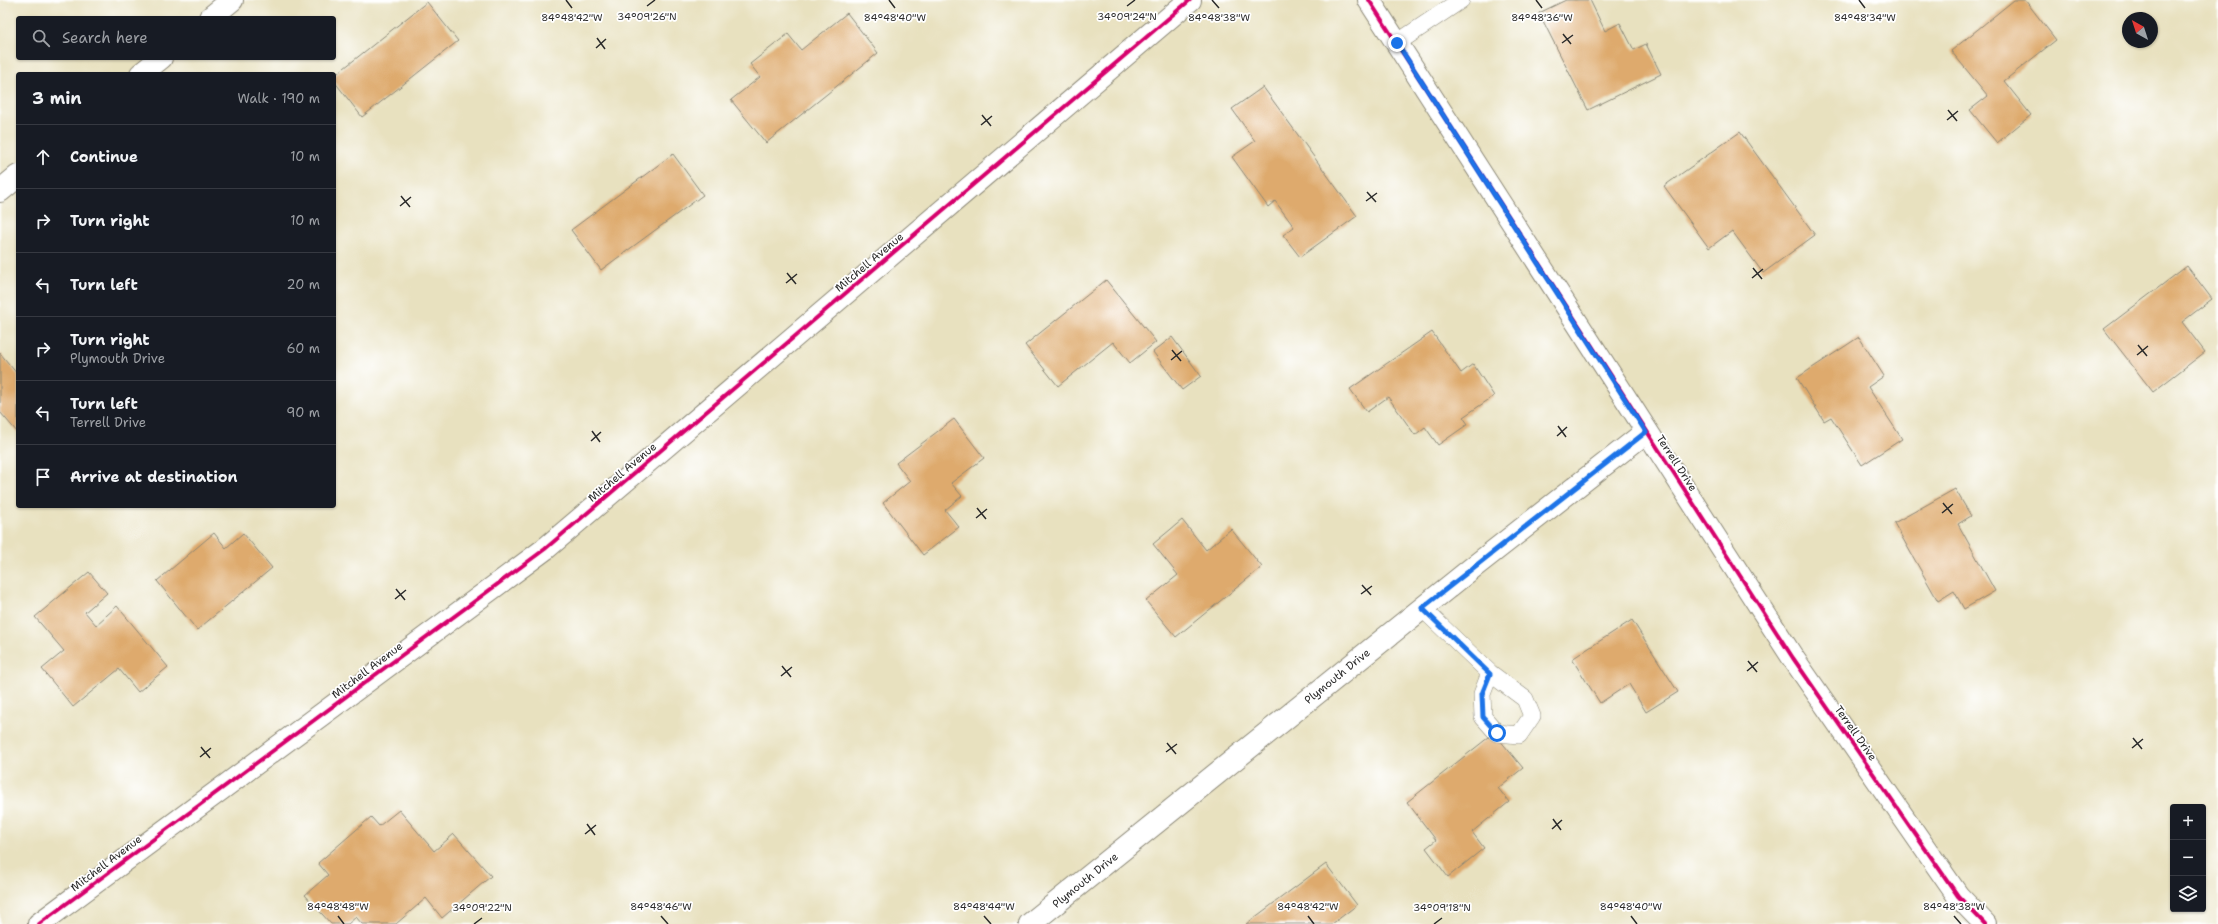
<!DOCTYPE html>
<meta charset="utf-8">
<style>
:root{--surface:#171b24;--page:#20242c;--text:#f1f3f6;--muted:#9ea1a6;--line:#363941}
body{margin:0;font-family:"Shantell Sans",sans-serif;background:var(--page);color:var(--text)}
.controls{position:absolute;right:12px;bottom:12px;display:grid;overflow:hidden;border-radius:4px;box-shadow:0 1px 3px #0004}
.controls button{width:36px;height:36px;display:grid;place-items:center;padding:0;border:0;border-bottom:1px solid var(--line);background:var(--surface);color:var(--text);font:20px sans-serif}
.compass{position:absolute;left:2122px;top:12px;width:36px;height:36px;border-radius:50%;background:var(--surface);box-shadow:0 1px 3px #0004;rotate:321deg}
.stop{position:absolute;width:12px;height:12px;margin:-9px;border:3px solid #1a73e8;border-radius:50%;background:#fff}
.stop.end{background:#1a73e8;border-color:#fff;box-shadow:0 1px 4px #0008}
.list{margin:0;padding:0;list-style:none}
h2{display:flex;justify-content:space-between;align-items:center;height:52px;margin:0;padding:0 16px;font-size:17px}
h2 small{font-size:13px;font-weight:400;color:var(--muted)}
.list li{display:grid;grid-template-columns:26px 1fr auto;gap:12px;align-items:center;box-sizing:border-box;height:64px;padding:0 16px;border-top:1px solid var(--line)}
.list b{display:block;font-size:15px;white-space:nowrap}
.list p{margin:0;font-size:13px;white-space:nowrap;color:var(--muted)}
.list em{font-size:13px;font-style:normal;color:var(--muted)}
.icon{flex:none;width:22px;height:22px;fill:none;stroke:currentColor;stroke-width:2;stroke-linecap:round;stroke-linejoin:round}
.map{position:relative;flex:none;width:2218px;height:924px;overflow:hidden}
.search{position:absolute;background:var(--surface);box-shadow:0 1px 3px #0004;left:16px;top:16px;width:320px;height:44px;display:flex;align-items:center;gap:10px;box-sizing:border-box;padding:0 14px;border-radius:4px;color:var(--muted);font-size:15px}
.panel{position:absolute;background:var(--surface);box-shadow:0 1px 3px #0004;left:16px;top:72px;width:320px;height:436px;border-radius:4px}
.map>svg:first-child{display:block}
.building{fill:#deaa6d}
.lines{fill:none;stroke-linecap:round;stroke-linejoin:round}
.service-casing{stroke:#8a8675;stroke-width:18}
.minor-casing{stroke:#8a8675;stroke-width:24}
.service{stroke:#fff;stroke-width:17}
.minor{stroke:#fff;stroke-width:22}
.cycleway-casing{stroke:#fff;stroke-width:6}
.cycleway{stroke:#d6006c;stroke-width:4}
.route{stroke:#1a73e8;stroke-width:5}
.ticks{fill:none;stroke:#2b2b2b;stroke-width:1.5}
.labels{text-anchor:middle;stroke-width:3.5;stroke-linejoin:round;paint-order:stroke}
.street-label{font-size:11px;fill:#2b2b2b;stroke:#fff}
.ticks-label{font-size:10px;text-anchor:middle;fill:#2b2b2b;stroke:#fff;stroke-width:3.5;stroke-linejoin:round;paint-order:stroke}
</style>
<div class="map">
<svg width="2218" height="924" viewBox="0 0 2218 924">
<rect width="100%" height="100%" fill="#fff"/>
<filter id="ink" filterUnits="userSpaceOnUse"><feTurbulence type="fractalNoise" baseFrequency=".025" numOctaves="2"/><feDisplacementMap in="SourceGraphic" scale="8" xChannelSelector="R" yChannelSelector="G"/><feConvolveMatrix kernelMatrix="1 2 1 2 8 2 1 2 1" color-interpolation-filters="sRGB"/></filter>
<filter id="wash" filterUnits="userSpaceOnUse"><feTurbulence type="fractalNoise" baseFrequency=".012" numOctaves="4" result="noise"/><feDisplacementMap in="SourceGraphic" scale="16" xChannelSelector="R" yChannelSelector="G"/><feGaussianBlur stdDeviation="0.9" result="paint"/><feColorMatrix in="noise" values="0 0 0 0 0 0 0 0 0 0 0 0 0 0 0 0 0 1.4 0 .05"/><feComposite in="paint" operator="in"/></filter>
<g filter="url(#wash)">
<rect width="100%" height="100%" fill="#e8e1bf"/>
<g id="blocks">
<path class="building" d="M1566,0H1590L1605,31L1620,23L1634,50L1646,44L1661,74L1588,110L1539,13Z
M2014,0H2025L2056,40L2004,81L2031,115L1997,143L1970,110L1988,96L1951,51Z
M427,2L458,41L362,117L334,81V76Z
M847,13L878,53L766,143L731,100L760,77L750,64L788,34L801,50Z
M1263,87L1357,216L1300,257L1283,235L1294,227L1275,201L1268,207L1232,157L1255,141L1232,109Z
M1740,132L1815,235L1763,273L1732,231L1709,248L1664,186Z
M673,154L703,195L601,270L571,230Z
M2187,266L2212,299L2182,322L2205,352L2153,392L2104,329Z
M1106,280L1156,342L1130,363L1113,342L1058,386L1025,345Z
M1432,332L1461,373L1473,364L1494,396L1463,417L1468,424L1438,445L1425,427L1415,435L1388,397L1367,412L1350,389Z
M1172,337L1201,376L1182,390L1153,352Z
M1859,337L1884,376L1868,387L1902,439L1862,465L1831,417L1824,421L1797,378Z
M0,353L18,375V433L0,412Z
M954,419L984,458L951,483L962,496L945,510L959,527L923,555L883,503L910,481L896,463Z
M1955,489L1971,516L1958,524L1995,591L1964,609L1954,591L1938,601L1894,523Z
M1182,520L1206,550L1231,529L1262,567L1176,637L1146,601L1178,575L1153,544Z
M214,533L226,548L243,533L272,568L197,630L157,581Z
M89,572L107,593L85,612L96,625L117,606L168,667L138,692L119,669L73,707L42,669L64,651L35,617Z
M1632,620L1678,692L1646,712L1629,684L1600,703L1572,659Z
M1494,733L1523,768L1498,788L1509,802L1472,832L1484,848L1448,877L1426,848L1436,840L1407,802Z
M399,810L434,851L454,834L491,876L442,918L426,898L396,924H362L356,917L348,924H331L305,895L328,875L318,863L371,817L379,826Z
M1326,864L1357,905L1332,924H1246Z"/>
</g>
</g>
<g filter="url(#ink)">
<use href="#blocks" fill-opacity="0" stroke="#8a8675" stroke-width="1"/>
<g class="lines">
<g class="service-casing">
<path id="service" d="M1397,43L1461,0
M1422,608L1490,673L1525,699L1532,716L1519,735L1497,733L1483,717L1482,694L1490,673"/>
</g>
<g class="minor-casing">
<path id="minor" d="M1369,0L1793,658L1958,896L1985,924
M210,18L232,0
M141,74L161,58
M0,191L18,176
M39,924L545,549L1190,0
M1030,924L1471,569L1646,432"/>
</g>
<use href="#service" class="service"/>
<use href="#minor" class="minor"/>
<g class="cycleway-casing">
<path id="cycleway" d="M1369,0L1793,658L1958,896L1985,924
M39,924L545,549L1190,0"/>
</g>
<use href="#cycleway" class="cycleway"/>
</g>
</g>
<g class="lines" filter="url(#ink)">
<path class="route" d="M1397,43L1646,432L1422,608L1490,674L1482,694L1483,717L1497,733"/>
</g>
<path class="ticks" d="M566,0L572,8M889,0L895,8M1212,0L1219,8M1536,0L1542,8M1859,0L1865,8M647,6L655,0M1127,6L1135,0M1563,34L1571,44M597,38L605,49M1562,43L1573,35M596,48L606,39M1948,110L1957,121M982,115L991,126M1947,120L1958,111M981,125L992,116M1367,192L1376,202M401,196L410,207M1366,201L1377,193M400,206L411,197M1753,268L1762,279M787,273L796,284M1752,278L1763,269M786,283L797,274M2138,345L2147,356M1172,350L1181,361M2137,355L2148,346M1171,360L1182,351M1558,426L1566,437M592,431L600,442M1557,436L1567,427M591,441L601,432M1943,503L1952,514M977,508L986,519M1942,513L1953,504M976,518L987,509M1362,585L1371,595M396,589L405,600M1361,594L1372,586M395,599L406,590M1748,661L1757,672M782,666L791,677M1747,671L1758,662M781,676L792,667M2133,738L2142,749M1167,743L1176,754M201,747L210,758M2132,748L2143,739M1166,752L1177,744M200,757L211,748M1553,819L1561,830M587,824L595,835M1552,829L1562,820M585,834L596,825M338,916L344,924M661,916L668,924M984,916L991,924M1308,916L1314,924M1631,916L1637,924M1954,916L1961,924M474,924L482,918M1434,924L1442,918"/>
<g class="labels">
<g class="street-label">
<text transform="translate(869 262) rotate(-40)" y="4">Mitchell Avenue</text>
<text transform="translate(1677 463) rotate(57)" y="4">Terrell Drive</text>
<text transform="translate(622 472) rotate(-40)" y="4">Mitchell Avenue</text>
<text transform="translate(367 670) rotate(-37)" y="4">Mitchell Avenue</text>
<text transform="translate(1337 676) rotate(-39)" y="4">Plymouth Drive</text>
<text transform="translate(1856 733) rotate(55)" y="4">Terrell Drive</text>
<text transform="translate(106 863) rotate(-37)" y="4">Mitchell Avenue</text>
<text transform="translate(1085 880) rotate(-39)" y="4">Plymouth Drive</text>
</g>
</g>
<g class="ticks-label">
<text x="647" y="20">34°09'26"N</text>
<text x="1127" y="20">34°09'24"N</text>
<text x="572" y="21">84°48'42"W</text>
<text x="1219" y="21">84°48'38"W</text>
<text x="1865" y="21">84°48'34"W</text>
<text x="895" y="21">84°48'40"W</text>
<text x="1542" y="21">84°48'36"W</text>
<text x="338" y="910">84°48'48"W</text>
<text x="661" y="910">84°48'46"W</text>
<text x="984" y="910">84°48'44"W</text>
<text x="1308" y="910">84°48'42"W</text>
<text x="1631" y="910">84°48'40"W</text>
<text x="1954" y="910">84°48'38"W</text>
<text x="482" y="911">34°09'22"N</text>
<text x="1442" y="911">34°09'18"N</text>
</g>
</svg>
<div class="controls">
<button>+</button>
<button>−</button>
<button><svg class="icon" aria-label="layers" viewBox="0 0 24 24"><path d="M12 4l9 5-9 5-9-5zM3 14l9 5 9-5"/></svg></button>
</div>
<svg class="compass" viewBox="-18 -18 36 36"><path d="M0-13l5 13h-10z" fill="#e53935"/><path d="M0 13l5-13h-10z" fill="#9ea1a6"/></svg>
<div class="stop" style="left:1497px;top:733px"></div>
<div class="stop end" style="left:1397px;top:43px"></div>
<div class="search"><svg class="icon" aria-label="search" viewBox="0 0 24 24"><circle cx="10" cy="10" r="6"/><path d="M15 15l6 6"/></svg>Search here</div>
<section class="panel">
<h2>3 min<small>Walk · 190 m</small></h2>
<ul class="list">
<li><svg class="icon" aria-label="ahead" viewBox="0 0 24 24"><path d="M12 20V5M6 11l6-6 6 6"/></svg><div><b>Continue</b></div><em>10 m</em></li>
<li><svg class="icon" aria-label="right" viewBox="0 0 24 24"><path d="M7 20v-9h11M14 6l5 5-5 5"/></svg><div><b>Turn right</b></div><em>10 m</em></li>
<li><svg class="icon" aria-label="left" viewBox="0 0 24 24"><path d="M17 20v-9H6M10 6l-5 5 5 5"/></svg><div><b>Turn left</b></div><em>20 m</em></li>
<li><svg class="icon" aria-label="right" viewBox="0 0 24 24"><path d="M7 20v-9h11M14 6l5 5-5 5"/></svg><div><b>Turn right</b><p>Plymouth Drive</p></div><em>60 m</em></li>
<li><svg class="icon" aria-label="left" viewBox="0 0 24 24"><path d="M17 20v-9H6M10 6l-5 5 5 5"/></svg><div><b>Turn left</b><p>Terrell Drive</p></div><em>90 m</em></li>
<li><svg class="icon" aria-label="arrive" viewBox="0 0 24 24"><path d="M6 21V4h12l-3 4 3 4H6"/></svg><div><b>Arrive at destination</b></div></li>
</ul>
</section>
</div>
